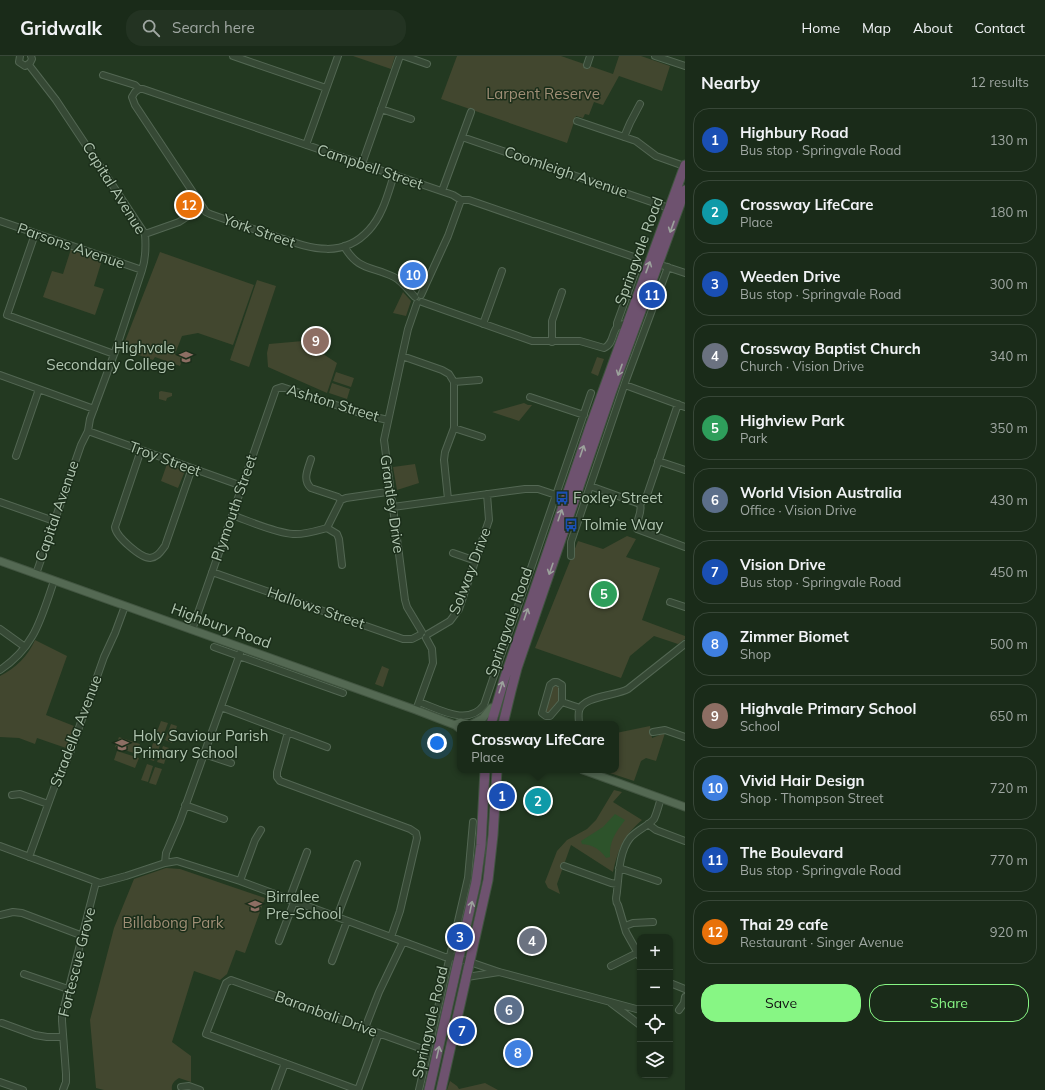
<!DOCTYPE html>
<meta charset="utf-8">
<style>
:root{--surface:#1a2b19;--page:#233322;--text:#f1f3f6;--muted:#9fa7a2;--line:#384738;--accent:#87f684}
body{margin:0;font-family:Mulish,sans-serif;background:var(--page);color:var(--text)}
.controls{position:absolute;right:12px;bottom:12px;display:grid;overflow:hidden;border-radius:8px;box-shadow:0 1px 3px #0004}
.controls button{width:36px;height:36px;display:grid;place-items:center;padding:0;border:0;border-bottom:1px solid var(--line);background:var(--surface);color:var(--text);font:20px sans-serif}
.you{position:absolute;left:437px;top:687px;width:14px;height:14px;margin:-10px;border:3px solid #fff;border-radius:50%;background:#1a73e8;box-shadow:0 0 0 6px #1a73e833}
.badge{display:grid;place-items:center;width:26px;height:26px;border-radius:50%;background:var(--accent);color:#fff;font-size:13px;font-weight:700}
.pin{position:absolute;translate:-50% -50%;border:2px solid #fff;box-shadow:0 1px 4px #0006}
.popup{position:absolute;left:457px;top:665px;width:162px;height:52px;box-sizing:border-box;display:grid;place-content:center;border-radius:8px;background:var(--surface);filter:drop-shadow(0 1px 3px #0005);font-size:13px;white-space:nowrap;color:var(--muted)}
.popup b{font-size:15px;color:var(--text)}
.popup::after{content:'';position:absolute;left:50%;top:100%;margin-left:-8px;border:8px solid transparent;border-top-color:var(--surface)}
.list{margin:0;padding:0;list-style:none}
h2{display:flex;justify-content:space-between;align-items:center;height:52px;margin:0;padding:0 16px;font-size:17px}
h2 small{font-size:13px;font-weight:400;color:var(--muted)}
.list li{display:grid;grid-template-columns:26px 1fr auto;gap:12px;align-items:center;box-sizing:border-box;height:64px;margin:0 8px 8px;padding:0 8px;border:1px solid var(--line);border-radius:16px}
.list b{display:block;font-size:15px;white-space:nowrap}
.list p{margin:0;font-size:13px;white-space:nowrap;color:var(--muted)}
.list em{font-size:13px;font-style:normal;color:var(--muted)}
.actions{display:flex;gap:8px;padding:12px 16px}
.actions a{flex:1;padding:9px 0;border:1px solid var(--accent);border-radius:16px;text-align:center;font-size:14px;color:var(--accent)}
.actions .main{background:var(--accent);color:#111}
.icon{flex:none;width:22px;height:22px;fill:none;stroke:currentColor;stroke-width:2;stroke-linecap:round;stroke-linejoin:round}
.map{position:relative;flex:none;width:685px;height:1034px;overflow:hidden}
header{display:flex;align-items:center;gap:24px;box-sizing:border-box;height:56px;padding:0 20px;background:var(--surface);border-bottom:1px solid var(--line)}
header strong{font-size:19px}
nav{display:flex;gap:22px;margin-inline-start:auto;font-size:14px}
.search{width:280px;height:36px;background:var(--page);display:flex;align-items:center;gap:10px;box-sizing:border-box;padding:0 14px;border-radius:16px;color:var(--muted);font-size:15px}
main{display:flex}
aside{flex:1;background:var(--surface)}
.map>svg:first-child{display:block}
.green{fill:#42472f}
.water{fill:#2d532b}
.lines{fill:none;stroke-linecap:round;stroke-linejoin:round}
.minor-casing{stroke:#536753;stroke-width:8}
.major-casing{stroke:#425541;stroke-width:9}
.highway-casing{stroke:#405440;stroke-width:11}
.minor{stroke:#364935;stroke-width:6}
.major{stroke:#546953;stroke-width:7}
.highway{stroke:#6e526f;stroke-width:9}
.oneway{stroke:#9ca29c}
.labels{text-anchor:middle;stroke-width:3;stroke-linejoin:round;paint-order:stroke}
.park-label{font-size:15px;fill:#a08f76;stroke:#1b2e1a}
.street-label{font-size:15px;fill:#b0c5b0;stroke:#1b2e1a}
.poi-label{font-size:15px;fill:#b0c5b0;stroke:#1b2e1a;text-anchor:start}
</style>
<header>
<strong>Gridwalk</strong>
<div class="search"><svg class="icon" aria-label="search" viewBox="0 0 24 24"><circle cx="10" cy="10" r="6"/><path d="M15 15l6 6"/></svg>Search here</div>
<nav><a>Home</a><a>Map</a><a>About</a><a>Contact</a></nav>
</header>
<main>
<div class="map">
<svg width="685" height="1034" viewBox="0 0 685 1034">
<rect width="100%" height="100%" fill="#233921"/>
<path class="green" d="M353,0H395L391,13Z
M457,0H561L613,18L619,0H641L670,10L662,35L619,20L603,49L594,46L589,59L585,58L583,62L576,60L567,87L441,43Z
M71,193L102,204L94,230L104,233L95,259L43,241L52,215L63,218Z
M160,196L254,229L233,289L198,277L182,280L175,298L183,302L180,310L155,301L153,304L122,293Z
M257,224L276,230L249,311L230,304Z
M403,236L411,245L406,260L393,257Z
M303,285L337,307L327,337L268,311L267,297L269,288Z
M597,301L604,303L598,320L591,317Z
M336,316L354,322L351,331L333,325Z
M332,327L350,333L347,343L329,337Z
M161,335L172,337V340L167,342L166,345L159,343V336Z
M524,347L528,349H532L519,365L492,356Z
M167,408L185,415L178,432L161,425Z
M415,408L419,427L397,434L393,411Z
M627,480L636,483L626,501L660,512L642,564L685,580V583L678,588L654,580L630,600L621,622L535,592L578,485L603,493Z
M35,584L67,600L46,659L74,670L66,692L37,682L35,688L19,682L0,681V620C16,612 28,600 35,584Z
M382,610L389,613L383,631L375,628Z
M555,629L559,632V647L551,657H547L544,654L552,631Z
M161,665L168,667L162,683L155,681Z
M171,668L177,670L172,687L165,684Z
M650,670L652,682L665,677L656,705L646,702L641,705L634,725L601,714H616V677Z
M119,681L140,688L137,698L115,691Z
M153,687L160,689L154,705L148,703Z
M163,690L169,692L164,708L157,706Z
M117,695L139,702L135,712L114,704Z
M147,708L153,710L148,726L141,724Z
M155,711L162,713L156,729L149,727Z
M614,734L622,736L613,746L642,764C623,781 619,791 613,816L571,789L557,828L560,838L548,832L545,826L557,795L567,784L587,773L596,764Z
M166,812L180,813L265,842L245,897L236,894L227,918L220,924L194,915L172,986L191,1000V1026L179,1022C174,1025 171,1028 172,1034H104L96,1032L90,964L114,872L134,823Z
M450,1025L457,1030L459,1033L485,1027L498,1034H506H447Z"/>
<path class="water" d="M615,758L625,764C616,776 609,785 610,801L606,802C600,793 593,789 582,788L581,785L603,771Z"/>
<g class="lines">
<g class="minor-casing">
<path id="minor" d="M20,0L19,6L25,10L30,7L32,3L31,0
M233,0L326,32
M404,0L427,8
M655,0L685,10
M29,9L56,44L145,178C146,191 146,202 142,214L116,293L90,363L88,375L81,389L36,518
M587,9L590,0
M103,19L135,29L139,33H143L453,139L461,144H469L634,201L638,206L637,212L617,267V271
M139,33L135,36L132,41L135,49L206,156L210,158C230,165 250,172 271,179C305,190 340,206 369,174C383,159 388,137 394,119
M381,53L411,63
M577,65L636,85L656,100L684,110
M462,81L669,152
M624,81L630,67L640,48
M306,89L338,0
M362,108L400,0
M442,135L471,56
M0,165L142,214
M35,178L7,259L114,298
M145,178L179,166L202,151
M344,190C358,215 372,210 394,221C402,225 409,235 415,241
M664,210L685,217
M421,239L448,180L461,144
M422,246L532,285H580L604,292C617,287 609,267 627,268
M417,247L408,273L402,300L384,384L390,430L387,436L392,444L405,544L407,551L422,576
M483,268L502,215
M552,286V265L562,236
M402,300L442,314L449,318L454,326V372L445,396L444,404L448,443
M0,319L94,353
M454,326L479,324
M625,329L685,351
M530,341L584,359
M454,372L482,381
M88,375L242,430
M141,394L115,471C116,481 141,502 150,502C158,501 161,495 165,490L192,412
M16,400L39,333
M311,403C308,413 302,424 311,432L338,441L341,444
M658,405L685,414
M590,430L640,448
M0,446L54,465
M640,448L646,442L678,348
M640,448C643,457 635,465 637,473L685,491
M393,451L525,433H538L556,439
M232,459C249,465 275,477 293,478C304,479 316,475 327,472L341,444L346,442L387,436
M327,472L337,478L339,483L342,509
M453,497L476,505
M571,500V486L626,324L668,211
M212,516L403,583H412L420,579
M670,546L685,551
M0,573L25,591
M192,574L276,333L282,331L366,359L388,364
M428,578L450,565L459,553L489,464L487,438
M214,591L343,637
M0,614C35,591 41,562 54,525
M554,626H557L562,629V646L550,660H546L542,657L550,629Z
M419,646C439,653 468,671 484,649L591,337
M562,646L580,652
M221,651L327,691
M416,654L433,607L432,593L426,582
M579,668C579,664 578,659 579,655C582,640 616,640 628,633L685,588
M288,676L277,716V721L280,725L410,773L416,777L417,782L400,855L391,881
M653,676L665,674L685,681
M204,698L231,707
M12,739L20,738L48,748
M185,749L224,763
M648,768L656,774L685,785
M0,790L100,827L126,820L165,807L177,805L240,825L445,901H452L467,905L499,916L640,954
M29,801L58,721L70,697L104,601L115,577L125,550
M165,807L166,797L180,765L242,592
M564,810L611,827L617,828
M619,812L658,825
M240,825L255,784L261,774
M289,844L307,796
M0,859L13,856L22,857L83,880
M337,861L357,808
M625,870L633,867L653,866
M279,885L294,846
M640,901L626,876L618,849C614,844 617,840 617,835C619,818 619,796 630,782C637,774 648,770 654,763C657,757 659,748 661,742
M332,905L347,865
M611,910L637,897
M24,918L68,933
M467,921L499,916
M670,927L685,933
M611,947L640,969
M679,954L684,947L685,941
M2,967L35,979L47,981H63
M365,972L379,936L403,886
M379,977L358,1034L206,978L226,927L231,924L428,995
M0,1026L23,1034
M181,1031L189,1030L200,1034
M63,1034L66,1026V1018L62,965V959L96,826
M275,1034L285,1007
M419,1034L468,822L473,766"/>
</g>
<g class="major-casing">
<path id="major" d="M0,505L416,654L455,669L460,673
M472,668L483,662L491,652L496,650
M455,669L461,666L467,668
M583,714L685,751"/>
</g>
<g class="highway-casing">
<path id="highway" d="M491,668L504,624L590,371L685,109
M503,668L511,635L517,612L611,337L685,134
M429,1034L476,826L481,789L485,714
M441,1034L488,824L493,779L497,714"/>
</g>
<use href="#minor" class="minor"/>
<use href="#major" class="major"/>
<use href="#highway" class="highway"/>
</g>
<defs><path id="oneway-shaft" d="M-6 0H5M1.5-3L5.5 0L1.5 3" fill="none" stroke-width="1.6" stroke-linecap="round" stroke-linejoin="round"/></defs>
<g class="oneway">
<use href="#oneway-shaft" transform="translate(672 171) rotate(110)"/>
<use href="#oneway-shaft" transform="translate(648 211) rotate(-70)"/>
<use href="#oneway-shaft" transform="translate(620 314) rotate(110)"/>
<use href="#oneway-shaft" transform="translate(582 395) rotate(-71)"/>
<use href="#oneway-shaft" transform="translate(560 459) rotate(-71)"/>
<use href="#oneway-shaft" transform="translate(551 513) rotate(109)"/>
<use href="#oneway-shaft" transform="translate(526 558) rotate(-71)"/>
<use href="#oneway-shaft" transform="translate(501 631) rotate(-72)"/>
<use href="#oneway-shaft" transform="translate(471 851) rotate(-78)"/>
<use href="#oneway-shaft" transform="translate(438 996) rotate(-77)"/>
</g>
<defs>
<g id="school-bare" transform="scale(1.08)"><path d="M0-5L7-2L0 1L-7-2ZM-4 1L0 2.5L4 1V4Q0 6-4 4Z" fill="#8d6e63" stroke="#1b2e1a" stroke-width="2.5" paint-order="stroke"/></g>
<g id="bus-bare" transform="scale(1.08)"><path d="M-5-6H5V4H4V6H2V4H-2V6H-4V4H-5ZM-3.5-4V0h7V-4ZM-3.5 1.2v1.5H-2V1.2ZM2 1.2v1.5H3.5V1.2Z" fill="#1a4fb4" stroke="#1b2e1a" stroke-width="2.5" paint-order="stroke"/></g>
</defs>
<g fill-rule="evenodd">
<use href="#school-bare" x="186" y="301"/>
<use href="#bus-bare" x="562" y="442"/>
<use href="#bus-bare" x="571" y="469"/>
<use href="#school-bare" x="122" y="689"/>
<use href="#school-bare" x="255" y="850"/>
</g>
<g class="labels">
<g class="park-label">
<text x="543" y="43">Larpent Reserve</text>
<text x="173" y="872">Billabong Park</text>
</g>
<g class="street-label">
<text transform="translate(370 111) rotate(19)" y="5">Campbell Street</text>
<text transform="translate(566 116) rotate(19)" y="5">Coomleigh Avenue</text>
<text transform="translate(114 132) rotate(58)" y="5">Capital Avenue</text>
<text transform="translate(259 175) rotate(19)" y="5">York Street</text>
<text transform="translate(71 190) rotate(19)" y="5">Parsons Avenue</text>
<text transform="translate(639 195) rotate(-70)" y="5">Springvale Road</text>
<text transform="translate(333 347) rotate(17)" y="5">Ashton Street</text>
<text transform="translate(165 403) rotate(20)" y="5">Troy Street</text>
<text transform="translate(392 448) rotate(82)" y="5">Grantley Drive</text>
<text transform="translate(234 452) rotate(-71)" y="5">Plymouth Street</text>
<text transform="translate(57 455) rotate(-71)" y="5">Capital Avenue</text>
<text transform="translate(470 515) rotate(-69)" y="5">Solway Drive</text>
<text transform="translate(316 552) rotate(19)" y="5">Hallows Street</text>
<text transform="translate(509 566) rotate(-71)" y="5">Springvale Road</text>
<text transform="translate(221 570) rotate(20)" y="5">Highbury Road</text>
<text transform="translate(76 675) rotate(-69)" y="5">Stradella Avenue</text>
<text transform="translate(77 906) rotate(-76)" y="5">Fortescue Grove</text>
<text transform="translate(326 958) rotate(20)" y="5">Baranbali Drive</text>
<text transform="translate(430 966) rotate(-77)" y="5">Springvale Road</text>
</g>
<g class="poi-label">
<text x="175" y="297" text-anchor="end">Highvale<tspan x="175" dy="17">Secondary College</tspan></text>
<text x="573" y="447">Foxley Street</text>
<text x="582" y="474">Tolmie Way</text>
<text x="133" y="685">Holy Saviour Parish<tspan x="133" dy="17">Primary School</tspan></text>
<text x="266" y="846">Birralee<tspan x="266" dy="17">Pre-School</tspan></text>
</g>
</g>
</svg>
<div class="controls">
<button>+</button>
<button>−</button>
<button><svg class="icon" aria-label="locate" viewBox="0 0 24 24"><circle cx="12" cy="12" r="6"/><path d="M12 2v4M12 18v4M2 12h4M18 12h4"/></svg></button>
<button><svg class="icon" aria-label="layers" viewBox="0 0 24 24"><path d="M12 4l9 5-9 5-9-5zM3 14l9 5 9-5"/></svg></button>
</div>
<div class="you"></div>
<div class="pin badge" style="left:502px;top:740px;background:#1a4fb4">1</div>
<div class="pin badge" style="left:538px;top:745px;background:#0f9aa8">2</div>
<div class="popup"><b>Crossway LifeCare</b>Place</div>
<div class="pin badge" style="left:460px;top:881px;background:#1a4fb4">3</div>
<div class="pin badge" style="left:532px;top:885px;background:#6b7280">4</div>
<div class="pin badge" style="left:604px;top:538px;background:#2e9e5b">5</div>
<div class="pin badge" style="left:509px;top:954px;background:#5c6f8a">6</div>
<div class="pin badge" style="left:462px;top:975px;background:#1a4fb4">7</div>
<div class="pin badge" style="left:518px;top:997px;background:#3f7fe0">8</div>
<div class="pin badge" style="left:316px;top:285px;background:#8d6e63">9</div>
<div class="pin badge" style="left:413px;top:219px;background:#3f7fe0">10</div>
<div class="pin badge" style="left:652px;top:239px;background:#1a4fb4">11</div>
<div class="pin badge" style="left:189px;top:149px;background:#e8710a">12</div>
</div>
<aside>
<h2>Nearby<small>12 results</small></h2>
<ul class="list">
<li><span class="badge" style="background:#1a4fb4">1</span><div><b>Highbury Road</b><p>Bus stop · Springvale Road</p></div><em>130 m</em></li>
<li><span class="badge" style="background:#0f9aa8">2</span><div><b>Crossway LifeCare</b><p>Place</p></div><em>180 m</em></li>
<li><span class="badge" style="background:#1a4fb4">3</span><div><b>Weeden Drive</b><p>Bus stop · Springvale Road</p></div><em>300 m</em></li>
<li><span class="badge" style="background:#6b7280">4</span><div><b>Crossway Baptist Church</b><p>Church · Vision Drive</p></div><em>340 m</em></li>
<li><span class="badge" style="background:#2e9e5b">5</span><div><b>Highview Park</b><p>Park</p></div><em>350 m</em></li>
<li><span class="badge" style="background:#5c6f8a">6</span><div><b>World Vision Australia</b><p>Office · Vision Drive</p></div><em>430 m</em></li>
<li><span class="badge" style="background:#1a4fb4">7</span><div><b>Vision Drive</b><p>Bus stop · Springvale Road</p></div><em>450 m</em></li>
<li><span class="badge" style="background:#3f7fe0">8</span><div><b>Zimmer Biomet</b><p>Shop</p></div><em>500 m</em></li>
<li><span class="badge" style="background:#8d6e63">9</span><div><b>Highvale Primary School</b><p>School</p></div><em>650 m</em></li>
<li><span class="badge" style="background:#3f7fe0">10</span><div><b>Vivid Hair Design</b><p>Shop · Thompson Street</p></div><em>720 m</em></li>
<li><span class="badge" style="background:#1a4fb4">11</span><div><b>The Boulevard</b><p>Bus stop · Springvale Road</p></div><em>770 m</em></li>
<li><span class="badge" style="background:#e8710a">12</span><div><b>Thai 29 cafe</b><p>Restaurant · Singer Avenue</p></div><em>920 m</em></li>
</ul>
<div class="actions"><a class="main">Save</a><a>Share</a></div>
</aside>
</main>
